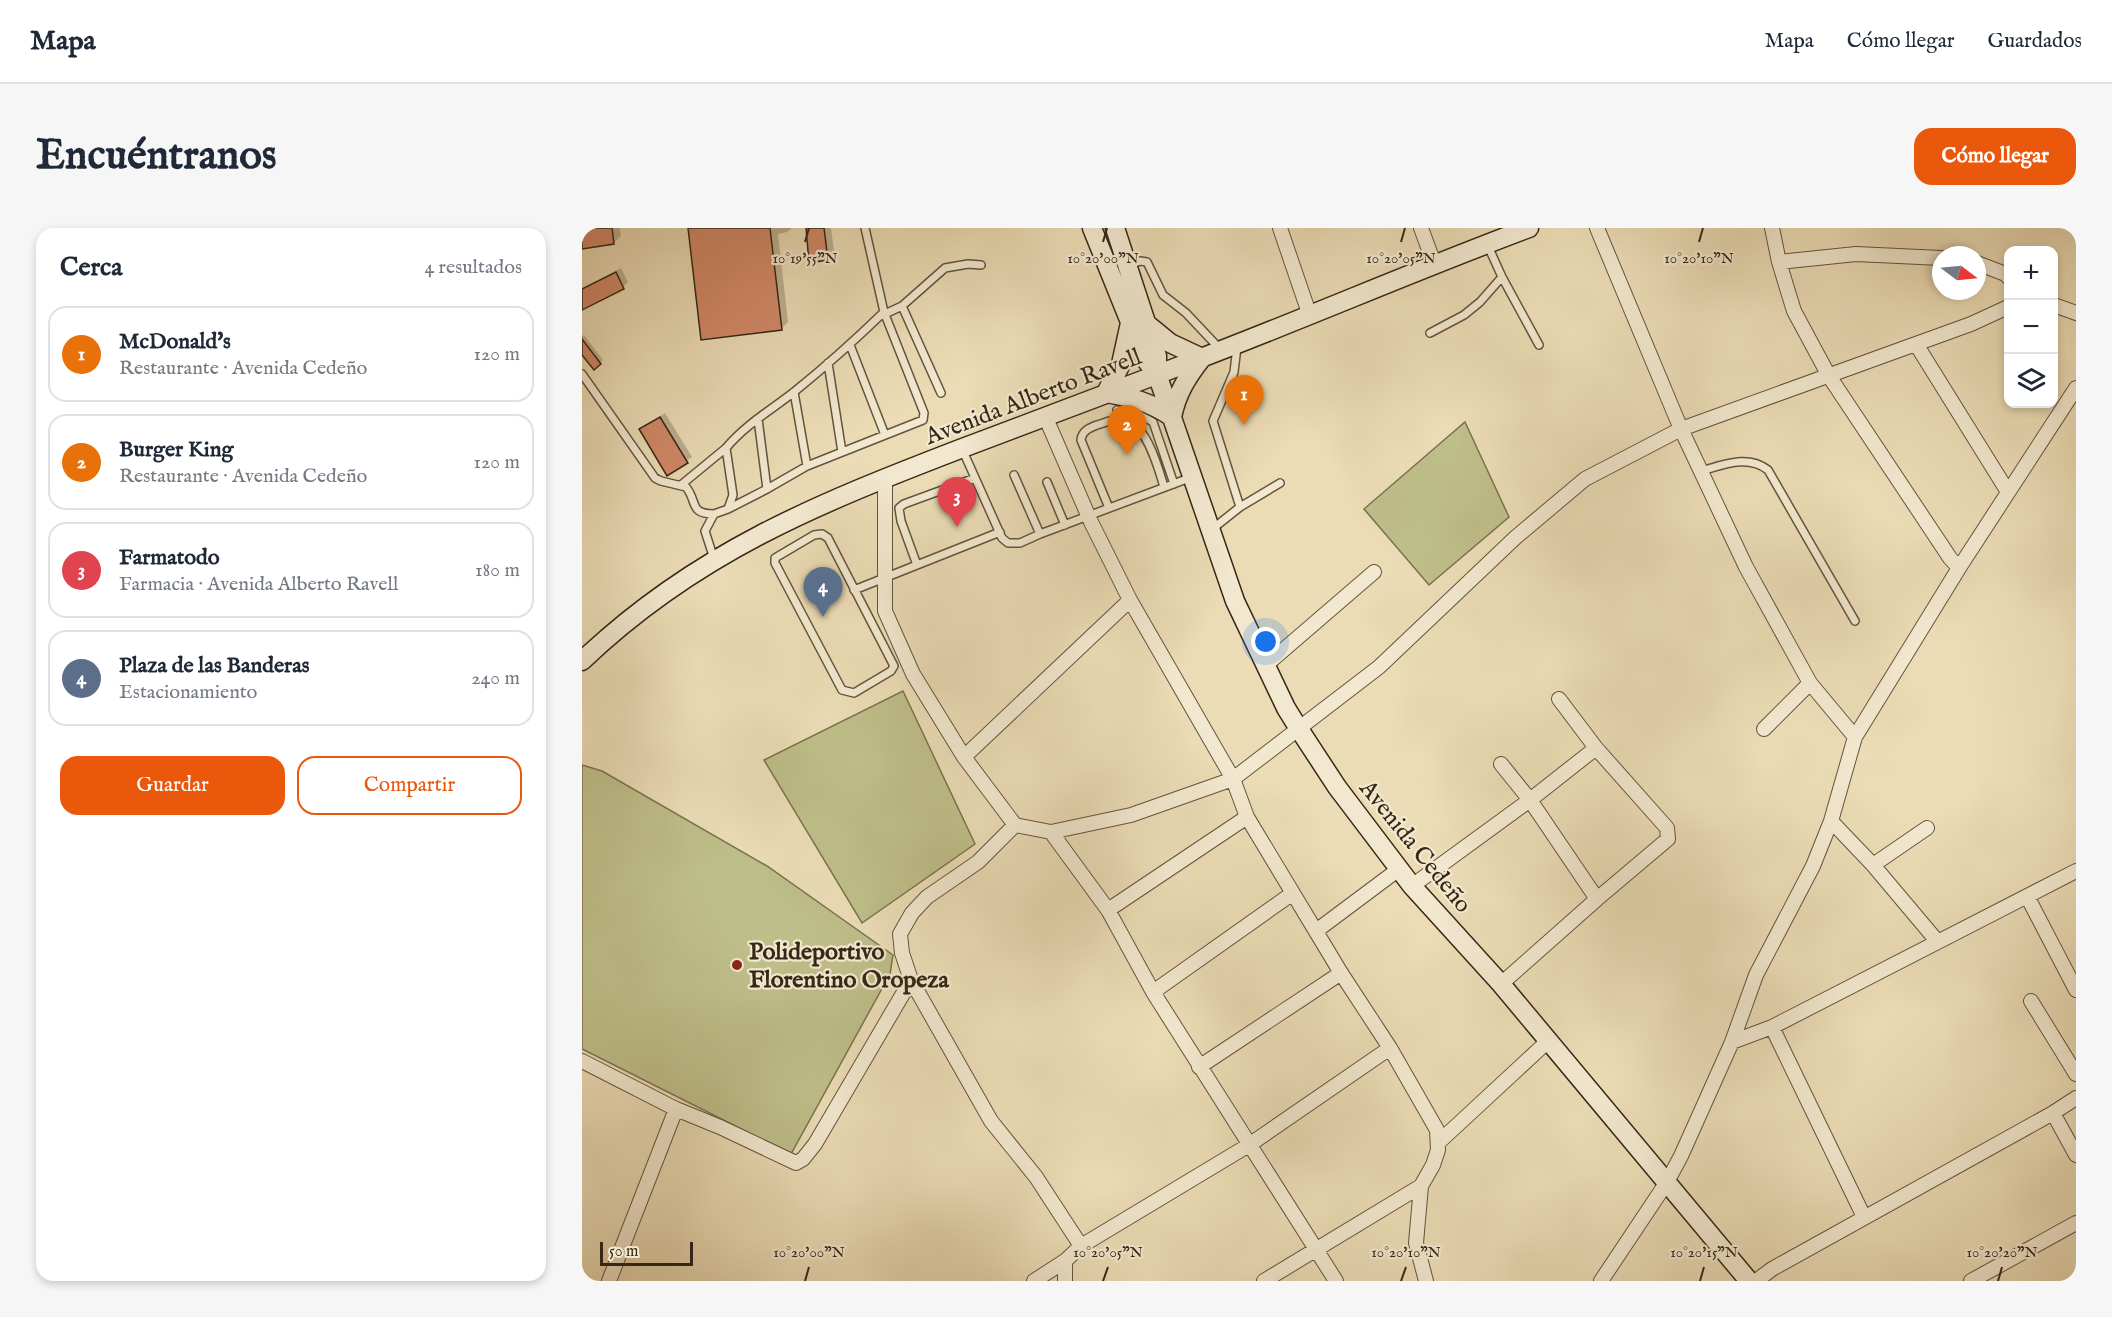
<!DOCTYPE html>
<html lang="es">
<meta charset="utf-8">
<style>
:root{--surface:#fff;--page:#f6f6f7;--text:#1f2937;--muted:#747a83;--line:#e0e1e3;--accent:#ea580c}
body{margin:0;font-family:"IM FELL English",serif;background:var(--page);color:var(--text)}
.controls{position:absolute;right:18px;top:18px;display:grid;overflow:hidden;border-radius:12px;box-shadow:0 3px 9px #0003}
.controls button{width:54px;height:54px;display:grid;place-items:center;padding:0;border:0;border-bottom:2px solid var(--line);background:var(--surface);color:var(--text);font:30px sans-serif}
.compass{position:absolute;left:1350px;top:18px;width:54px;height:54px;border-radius:50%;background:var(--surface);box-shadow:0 3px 9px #0003;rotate:106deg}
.scale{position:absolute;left:18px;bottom:15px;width:93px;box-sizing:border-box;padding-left:6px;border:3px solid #362717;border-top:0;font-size:16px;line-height:21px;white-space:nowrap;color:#362717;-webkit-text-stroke:4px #f2e8cf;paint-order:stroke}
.you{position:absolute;left:684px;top:414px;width:21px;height:21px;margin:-15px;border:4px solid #fff;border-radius:50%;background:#1a73e8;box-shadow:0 0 0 9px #1a73e833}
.badge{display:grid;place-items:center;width:39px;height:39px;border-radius:50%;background:var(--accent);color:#fff;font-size:20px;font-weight:700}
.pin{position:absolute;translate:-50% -50px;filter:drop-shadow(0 2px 3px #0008)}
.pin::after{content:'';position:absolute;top:32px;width:21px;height:18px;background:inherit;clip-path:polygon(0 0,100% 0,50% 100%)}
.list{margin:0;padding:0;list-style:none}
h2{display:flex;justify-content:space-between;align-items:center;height:78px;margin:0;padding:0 24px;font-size:26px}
h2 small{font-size:20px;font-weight:400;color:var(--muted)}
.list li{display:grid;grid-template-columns:39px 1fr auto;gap:18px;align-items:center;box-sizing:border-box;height:96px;margin:0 12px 12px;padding:0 12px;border:2px solid var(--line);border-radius:18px}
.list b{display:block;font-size:22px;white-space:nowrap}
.list p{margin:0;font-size:20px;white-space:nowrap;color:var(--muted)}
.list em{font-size:20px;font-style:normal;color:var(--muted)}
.actions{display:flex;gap:12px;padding:18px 24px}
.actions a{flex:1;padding:14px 0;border:2px solid var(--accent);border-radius:18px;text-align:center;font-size:21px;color:var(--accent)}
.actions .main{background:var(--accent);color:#fff}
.icon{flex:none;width:33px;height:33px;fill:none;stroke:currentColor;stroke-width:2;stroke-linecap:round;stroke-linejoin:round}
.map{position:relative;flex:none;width:1494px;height:1053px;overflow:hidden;border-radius:18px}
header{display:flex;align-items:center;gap:36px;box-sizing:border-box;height:84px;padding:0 30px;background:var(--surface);border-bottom:2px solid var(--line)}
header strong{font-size:28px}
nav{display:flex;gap:33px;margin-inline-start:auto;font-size:21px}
.intro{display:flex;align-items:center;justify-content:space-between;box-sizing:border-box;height:144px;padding:0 36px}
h1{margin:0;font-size:42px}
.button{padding:15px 27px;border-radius:18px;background:var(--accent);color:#fff;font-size:21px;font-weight:700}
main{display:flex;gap:36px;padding:0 36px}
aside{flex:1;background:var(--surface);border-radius:18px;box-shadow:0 3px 9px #0003}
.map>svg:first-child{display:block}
.green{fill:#bebe89;stroke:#7a7250;stroke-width:1.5}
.shadow{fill:#0003}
.building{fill:#d18968;stroke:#362717;stroke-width:1.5}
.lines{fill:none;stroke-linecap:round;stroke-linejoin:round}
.lane-casing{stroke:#63543e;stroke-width:10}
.street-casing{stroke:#63543e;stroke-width:16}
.secondary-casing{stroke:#362717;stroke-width:21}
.lane{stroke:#f2e8cf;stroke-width:7}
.street{stroke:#f2e8cf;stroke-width:14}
.secondary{stroke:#f2e8cf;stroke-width:18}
.ticks{fill:none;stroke:#362717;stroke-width:2}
.poi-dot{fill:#8f2418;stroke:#f2e8cf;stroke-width:2}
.labels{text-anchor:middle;stroke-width:4.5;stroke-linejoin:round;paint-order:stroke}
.street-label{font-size:24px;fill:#362717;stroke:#f2e8cf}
.poi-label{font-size:24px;font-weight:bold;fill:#362717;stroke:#f2e8cf;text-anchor:start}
.ticks-label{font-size:15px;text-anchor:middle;fill:#362717;stroke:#f2e8cf;stroke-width:4.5;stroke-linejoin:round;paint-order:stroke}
</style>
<header>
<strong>Mapa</strong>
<nav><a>Mapa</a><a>Cómo llegar</a><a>Guardados</a></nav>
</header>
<div class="intro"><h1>Encuéntranos</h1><a class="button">Cómo llegar</a></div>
<main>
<aside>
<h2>Cerca<small>4 resultados</small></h2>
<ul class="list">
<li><span class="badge" style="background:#e8710a">1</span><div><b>McDonald's</b><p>Restaurante · Avenida Cedeño</p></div><em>120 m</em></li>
<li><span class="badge" style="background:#e8710a">2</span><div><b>Burger King</b><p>Restaurante · Avenida Cedeño</p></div><em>120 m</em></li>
<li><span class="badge" style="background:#e0444e">3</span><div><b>Farmatodo</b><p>Farmacia · Avenida Alberto Ravell</p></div><em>180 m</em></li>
<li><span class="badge" style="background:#5c6f8a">4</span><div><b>Plaza de las Banderas</b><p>Estacionamiento</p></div><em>240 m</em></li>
</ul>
<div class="actions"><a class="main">Guardar</a><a>Compartir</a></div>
</aside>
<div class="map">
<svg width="1494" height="1053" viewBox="0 0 1494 1053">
<rect width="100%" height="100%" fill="#ebdcb5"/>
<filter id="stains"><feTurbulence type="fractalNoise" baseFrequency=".00333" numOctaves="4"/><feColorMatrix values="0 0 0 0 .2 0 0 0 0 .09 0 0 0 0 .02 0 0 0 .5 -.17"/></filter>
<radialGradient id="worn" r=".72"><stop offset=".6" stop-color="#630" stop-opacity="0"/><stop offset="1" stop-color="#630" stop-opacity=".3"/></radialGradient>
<path class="green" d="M883,194L927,289L847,357L782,281Z
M321,463L393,616L280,695L182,532Z
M0,537L20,543L185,638L311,727L308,746L209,926L0,821Z"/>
<path class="shadow" d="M0,0H38L39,8L32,15L0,19Z
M107,0H210L205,4L196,6L206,94L199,101Z
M225,0H249L252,23L245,31Z
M39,40L46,54L41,59L0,81V60Z
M2,107L21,132L18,135L0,124V108Z
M83,185L110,229L86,246L59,202Z"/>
<path class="building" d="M0,0H30L32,16L0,21Z
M106,0H188L200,102L119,112Z
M224,0H242L246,32L227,35Z
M34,44L42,61L0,82V61Z
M0,111L19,136L12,142L0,127Z
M78,189L106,235L85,248L57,201Z"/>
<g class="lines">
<g class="lane-casing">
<path id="lane" d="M547,37L558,33L565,34L581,67L604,85L637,120
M920,49L957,117
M320,78L359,165
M848,105L882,87L898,74L920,49L906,18
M268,117L303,207
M655,119L652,144L631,193L658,279L698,255
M246,135L260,224
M0,146L73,250L79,253L104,259C116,274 107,286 132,286
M212,164L225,238
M535,182L554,185L571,194L592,256
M176,191L185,261L225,238L341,192L342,185L302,84L305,85L320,78L363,40L386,36L399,37
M381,223L420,310L426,315H438L458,306L432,247
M1119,243C1141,237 1166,226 1186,242L1273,393
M465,254L483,297
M99,257L144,220
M527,280L499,212C500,203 507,200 515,197C522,195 531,191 538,191C563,189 577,242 582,259
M146,281L185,261
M629,302L658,279
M240,306L246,310L312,438L309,443L272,465L260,462L193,335V330L232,307Z
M458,306L610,249
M132,331L123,303L132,286L146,281L151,267L144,220C163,197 189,182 212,164C243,139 273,112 302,84L283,0
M335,337L319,293L317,280L322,276L393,250
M272,362L418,304"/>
</g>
<g class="street-casing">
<path id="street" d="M698,0L728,88
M839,0L853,38
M1015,0L1099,201L1164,339L1228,455L1273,509
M1190,0L1197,34L1212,83L1247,148L1368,330L1377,340
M1197,34L1274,26L1359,30
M1395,35L1426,47V49
M1472,77L1494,85
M1334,116L1426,264
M463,188L509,294L548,372L651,551L665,589L759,745L808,820L855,902L856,922L851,937L839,958L834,1015L844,1053
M303,250V383L331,446L382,529L433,597L469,604L526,682L571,764L754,1053
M684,437L792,344
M1182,501L1228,455
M382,529L548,372
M919,536L948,572L1015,671
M1249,593L1291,637L1355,713
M433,597L396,634L345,669L330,685L318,706L320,725L329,752L409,893L454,949L499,1018L483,1033V1053
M469,604L549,587L651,551L797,439L934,309L1003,251L1099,201L1389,96L1426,79
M1291,637L1345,600
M830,658L948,572L1014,520
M1445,668L1494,762
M526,682L665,589
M734,703L817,641
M919,756L1015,671L1086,611L1085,600L1014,520L977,471
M571,764L711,665
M1449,773L1494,846
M1190,799L1282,989
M1150,814L1190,799L1494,643
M0,833L94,881L138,899L214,935L221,931L233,916L329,752
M617,839L759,745
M1471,885L1494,927
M857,914L966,813
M499,1018L667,917L808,820
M27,1053L94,881
M452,1053L483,1033
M682,1053L839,958
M1019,1053L1085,954L1099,928L1150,814L1174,747L1231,638L1249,593L1273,509L1377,340L1494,160
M1174,1053L1190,1041L1471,885L1494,870
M1389,1053L1494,995"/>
</g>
<g class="secondary-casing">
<path id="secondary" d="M510,0L563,131L575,146
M533,0L575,128V146L653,373L704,480L717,501L755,559L830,658L919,756L1167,1053
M548,95L539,136L524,165C549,169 568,174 590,189C595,165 605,149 620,130L588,115L566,97
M0,433C113,325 235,276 378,221C458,190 539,161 619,130C729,88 837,41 947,0"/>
</g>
<use href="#lane" class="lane"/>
<use href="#street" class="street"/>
<use href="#secondary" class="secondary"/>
</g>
<path class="ticks" d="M223,14L227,0M521,14L525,0M819,14L823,0M1117,14L1121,0M223,1053L227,1039M521,1053L526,1039M819,1053L824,1039M1118,1053L1122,1039M1416,1053L1420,1039"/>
<circle class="poi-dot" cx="155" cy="737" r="6"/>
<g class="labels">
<g class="street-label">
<text transform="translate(451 168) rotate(-21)" y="8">Avenida Alberto Ravell</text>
<text transform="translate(834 618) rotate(51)" y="8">Avenida Cedeño</text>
</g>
<g class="poi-label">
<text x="167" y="731">Polideportivo<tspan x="167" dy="28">Florentino Oropeza</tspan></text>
</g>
</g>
<g class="ticks-label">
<text x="223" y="35">10°19'55"N</text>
<text x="521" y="35">10°20'00"N</text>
<text x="819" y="35">10°20'05"N</text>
<text x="1117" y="35">10°20'10"N</text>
<text x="227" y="1029">10°20'00"N</text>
<text x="526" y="1029">10°20'05"N</text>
<text x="824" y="1029">10°20'10"N</text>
<text x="1122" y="1029">10°20'15"N</text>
<text x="1420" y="1029">10°20'20"N</text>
</g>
<rect width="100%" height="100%" filter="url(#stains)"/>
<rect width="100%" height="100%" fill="url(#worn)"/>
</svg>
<div class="controls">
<button>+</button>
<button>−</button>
<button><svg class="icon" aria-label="layers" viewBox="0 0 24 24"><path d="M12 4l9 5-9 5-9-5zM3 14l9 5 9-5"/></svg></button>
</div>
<svg class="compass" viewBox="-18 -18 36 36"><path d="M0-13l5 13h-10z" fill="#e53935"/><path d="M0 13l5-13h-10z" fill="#747a83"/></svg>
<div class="scale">50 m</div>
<div class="you"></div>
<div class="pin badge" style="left:662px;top:197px;background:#e8710a">1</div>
<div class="pin badge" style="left:545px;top:227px;background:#e8710a">2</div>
<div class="pin badge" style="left:375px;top:299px;background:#e0444e">3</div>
<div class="pin badge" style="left:241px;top:389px;background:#5c6f8a">4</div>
</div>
</main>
